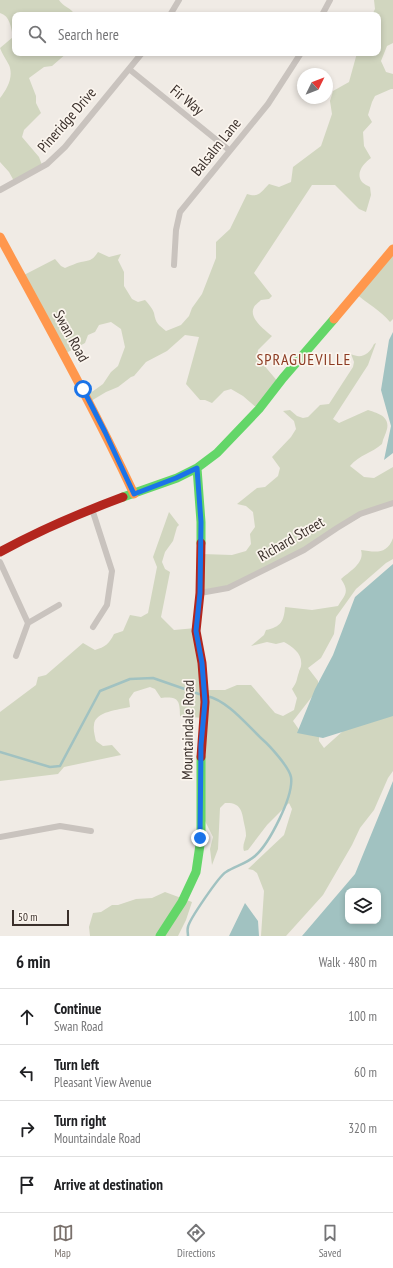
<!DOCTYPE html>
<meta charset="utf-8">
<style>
:root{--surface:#fff;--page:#f6f6f6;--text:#202124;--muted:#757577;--line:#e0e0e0;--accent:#7a716c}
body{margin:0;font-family:"PT Sans Narrow",sans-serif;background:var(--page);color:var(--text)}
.controls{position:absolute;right:12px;bottom:12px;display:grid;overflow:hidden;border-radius:8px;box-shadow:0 2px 6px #0003}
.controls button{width:36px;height:36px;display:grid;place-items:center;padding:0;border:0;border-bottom:1px solid var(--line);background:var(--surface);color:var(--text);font:20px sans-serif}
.compass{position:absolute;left:297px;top:68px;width:36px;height:36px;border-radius:50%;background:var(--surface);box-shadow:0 2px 6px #0003;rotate:47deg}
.scale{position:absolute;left:12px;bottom:10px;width:57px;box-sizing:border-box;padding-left:4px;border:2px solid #3b302b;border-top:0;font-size:11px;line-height:14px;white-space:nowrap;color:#3b302b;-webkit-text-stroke:3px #fbf5ee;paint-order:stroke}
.stop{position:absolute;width:12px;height:12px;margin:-9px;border:3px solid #1a73e8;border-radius:50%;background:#fff}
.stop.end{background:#1a73e8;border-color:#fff;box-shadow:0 1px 4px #0008}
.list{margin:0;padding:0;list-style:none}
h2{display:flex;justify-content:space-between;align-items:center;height:52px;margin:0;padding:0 16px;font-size:17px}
h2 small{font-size:13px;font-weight:400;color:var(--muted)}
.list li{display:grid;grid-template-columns:26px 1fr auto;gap:12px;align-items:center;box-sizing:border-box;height:56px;padding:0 16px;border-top:1px solid var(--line)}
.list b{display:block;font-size:15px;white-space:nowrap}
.list p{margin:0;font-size:13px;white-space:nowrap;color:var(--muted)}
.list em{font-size:13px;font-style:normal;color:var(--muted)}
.icon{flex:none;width:22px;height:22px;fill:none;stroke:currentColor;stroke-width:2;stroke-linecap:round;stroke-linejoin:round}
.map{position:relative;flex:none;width:393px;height:936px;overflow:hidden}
.search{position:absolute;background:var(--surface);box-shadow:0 2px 6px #0003;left:12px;right:12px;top:12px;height:44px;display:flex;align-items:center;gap:10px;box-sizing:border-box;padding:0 14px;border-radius:8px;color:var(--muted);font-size:15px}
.sheet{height:276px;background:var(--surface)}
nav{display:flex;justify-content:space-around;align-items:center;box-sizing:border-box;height:56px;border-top:1px solid var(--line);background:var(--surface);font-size:11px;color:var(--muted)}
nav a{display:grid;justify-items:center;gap:2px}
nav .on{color:var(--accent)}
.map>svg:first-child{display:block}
.green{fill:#d1d6bf}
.water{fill:#a1c2c1;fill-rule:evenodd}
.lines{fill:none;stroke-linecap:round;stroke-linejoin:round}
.stream{stroke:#a1c2c1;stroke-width:2.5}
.street{stroke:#c9c3be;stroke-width:6}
.fast{stroke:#63d668;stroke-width:9}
.slow{stroke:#ff974d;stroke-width:9}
.jam{stroke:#b3261e;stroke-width:9}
.route{stroke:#1a73e8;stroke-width:5}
.labels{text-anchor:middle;stroke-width:3.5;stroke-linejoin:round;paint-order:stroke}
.street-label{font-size:15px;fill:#3b302b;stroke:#fbf5ee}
.neighbourhood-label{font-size:16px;letter-spacing:1px;fill:#8c3b22;stroke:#fbf5ee}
</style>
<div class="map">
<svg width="393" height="936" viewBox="0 0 393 936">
<rect width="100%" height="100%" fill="#f0ebe5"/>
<path class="green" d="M0,0H59C63,7 72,8 75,15H15V53H67L52,66L44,67L29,78L36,96V103L41,113L24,130L22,137L39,157L42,165L14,181L9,172L0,162V98C7,89 14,77 9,65C6,59 2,54 0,48L13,37C11,27 10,16 0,13Z
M374,0H393V43L387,46L381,61L386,72L393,74V89H391L375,96L372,102L368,115L372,122L363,132L364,146L371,158C364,163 355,173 362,182C364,184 368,186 370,187L371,195L366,212L359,209L335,185H312L254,273L272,296L269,299L261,300C259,302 255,305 254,307C248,318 265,330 272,336L258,350L257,357L279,383L257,408L243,396L231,389L224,391L212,403L205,400H200L186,384L199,337L185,335L167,351L146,362L134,376L131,377L118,387L106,392L91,401L89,394L103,384L111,372L118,366L125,347L121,329L111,322L99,325L95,332L88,335L85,343L66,353L24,275L55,259L61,266L65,268C70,266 76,263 81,262C90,260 92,261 98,252L109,257L121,254L118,260L124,272V286L132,299L138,302L145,300C148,303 153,309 154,313C156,324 158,324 166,331L181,325L189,316L192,308L202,294L216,258V242L230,229L247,194C259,198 261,192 269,184L279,187L291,182L293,167L321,146L332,114L330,101L333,91L349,82L357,53H378V15H372L375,9Z
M393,247V319L390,322C381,311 367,303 356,294Z
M376,343L368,365L333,419L339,423L368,410C377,413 390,416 387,429C386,434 383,438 382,444C372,453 359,455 350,466L364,477L374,478L393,467V503L374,509L305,549L232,586L202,592V554L232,555L246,551L251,544L250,534L255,527L253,512L246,506L237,504L257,488L265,487L278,476L280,468L272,457L291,437L296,429L294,421L283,411L290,410L297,416L303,418L308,417L320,405L329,404L353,367L354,362L351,354C361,359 369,355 374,344Z
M169,512L179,525L177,527L173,541L165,552L162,562L165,569L170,572L161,617L174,630L196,628L206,690H225L237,685H251L275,713L283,716L294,710L297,698L292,689C298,681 296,680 299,672C299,671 301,667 301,666C303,654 293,647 284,642L276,644L267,642L251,646L264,635L266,630C281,627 284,621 285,607L312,610L338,606C345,595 350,592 341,579C350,571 365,563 361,550C375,552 387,555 393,538V559L386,563L356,589L336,617L334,634L321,658L308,668L318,681V689L293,721L300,731L319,734V741L324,748L372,705L393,702V771L388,778L374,810L360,828L352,845L323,895L286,936H261L264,891L257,873L253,870L248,869L284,835L292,809L289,803L267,825L248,850L244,851C242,846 245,841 246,836C246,832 245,827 244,823C242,810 240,802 225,803L220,808L218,849L212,865L210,849L213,837L205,821L203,718L180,716C180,700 178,696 161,698L155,689L150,687L134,692L129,699L130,707C119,710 95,711 94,725C93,730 95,736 96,741L103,746L112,745L121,755L64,767L58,774L0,781V712L36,685L38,677L46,675L83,643L95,650C105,647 109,644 114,634L123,631L130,615L141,617L148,613L157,567L153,557Z
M165,892L192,902L186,920L178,936H90L89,927L93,913L101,912L112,905H118L136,899L152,898Z"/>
<path class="water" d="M393,332V453L384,460L391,426L381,390L389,340Z
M393,564V716L323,738L297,733L315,689L333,655L355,597Z
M393,781V936H302L355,874ZM348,891H378V921H348Z
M245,903L258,921L259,936H229Z"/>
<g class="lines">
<path class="stream" d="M0,752L50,767L60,766L100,691L130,679L153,678L202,695
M188,936C188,933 187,930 188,927C189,920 219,876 226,872C235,866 246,864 255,856C269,844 294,796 291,777C289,767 270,746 262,739C246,724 228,701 207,696"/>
<path class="street" d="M170,15L179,0
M322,15L330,0
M129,69L229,150
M0,190L47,164L65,147L142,53
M174,265L176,230L180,212L268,104L301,53
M92,509L112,571L107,605L93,627
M0,562L28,623L16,656
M200,593L228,588L304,550L337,528L360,514L393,503
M28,623L59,605
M0,837L60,826L91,831"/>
<path class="fast" d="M197,468L201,522V543
M123,497L177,478L197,468L217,453L259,409L283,378L334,319
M160,936L182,902L196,872L201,838V757"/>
<path class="slow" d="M0,237C46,322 93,406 134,494
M334,319L393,249"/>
<path class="jam" d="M201,543L200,593L196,631L202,663L205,702L201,757
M0,552C40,530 80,513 123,497"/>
</g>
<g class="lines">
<path class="route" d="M83,389L105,432L134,494L176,478L197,468L201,522L200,593L196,631L202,663L205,702L201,745L200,838"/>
</g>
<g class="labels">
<g class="street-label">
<text transform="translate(187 100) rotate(39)" y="5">Fir Way</text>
<text transform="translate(67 120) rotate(-49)" y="5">Pineridge Drive</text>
<text transform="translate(216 147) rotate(-51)" y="5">Balsalm Lane</text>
<text transform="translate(71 336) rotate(61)" y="5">Swan Road</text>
<text transform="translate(291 539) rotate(-30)" y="5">Richard Street</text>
<text transform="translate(188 730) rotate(-89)" y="5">Mountaindale Road</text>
</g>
<g class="neighbourhood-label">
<text x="304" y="365">SPRAGUEVILLE</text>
</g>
</g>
</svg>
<div class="controls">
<button><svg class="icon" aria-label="layers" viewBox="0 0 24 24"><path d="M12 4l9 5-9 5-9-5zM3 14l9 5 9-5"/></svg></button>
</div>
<svg class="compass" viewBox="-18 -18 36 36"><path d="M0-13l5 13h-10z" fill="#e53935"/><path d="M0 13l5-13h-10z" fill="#757577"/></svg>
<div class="scale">50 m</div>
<div class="stop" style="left:83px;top:389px"></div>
<div class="stop end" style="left:200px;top:838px"></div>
<div class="search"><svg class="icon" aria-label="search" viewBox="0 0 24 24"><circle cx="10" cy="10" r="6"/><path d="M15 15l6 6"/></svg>Search here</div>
</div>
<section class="sheet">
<h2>6 min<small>Walk · 480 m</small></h2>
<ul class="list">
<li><svg class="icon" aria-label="ahead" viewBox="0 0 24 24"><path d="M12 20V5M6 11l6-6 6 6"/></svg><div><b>Continue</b><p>Swan Road</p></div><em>100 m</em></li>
<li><svg class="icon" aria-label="left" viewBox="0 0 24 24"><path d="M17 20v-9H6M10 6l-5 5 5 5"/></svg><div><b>Turn left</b><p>Pleasant View Avenue</p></div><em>60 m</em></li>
<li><svg class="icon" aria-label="right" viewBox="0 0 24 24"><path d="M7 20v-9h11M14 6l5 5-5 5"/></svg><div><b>Turn right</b><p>Mountaindale Road</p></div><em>320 m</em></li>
<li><svg class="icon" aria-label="arrive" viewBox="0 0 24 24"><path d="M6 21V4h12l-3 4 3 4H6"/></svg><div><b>Arrive at destination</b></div></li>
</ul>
</section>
<nav>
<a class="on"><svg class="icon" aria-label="map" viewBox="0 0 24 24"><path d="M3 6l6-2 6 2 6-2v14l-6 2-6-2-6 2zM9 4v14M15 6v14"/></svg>Map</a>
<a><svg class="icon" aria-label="directions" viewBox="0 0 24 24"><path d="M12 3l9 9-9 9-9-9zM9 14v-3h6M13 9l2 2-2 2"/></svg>Directions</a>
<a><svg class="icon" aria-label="saved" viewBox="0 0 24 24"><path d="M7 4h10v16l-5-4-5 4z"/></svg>Saved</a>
</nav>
